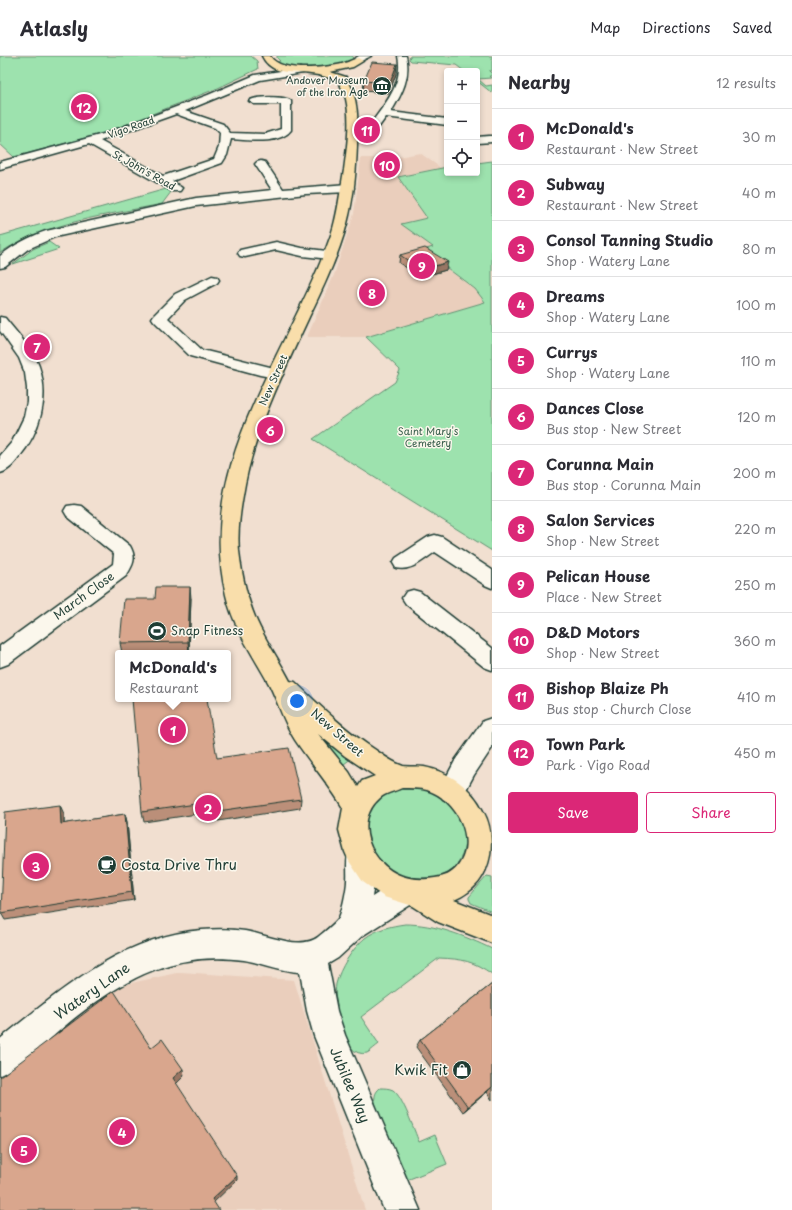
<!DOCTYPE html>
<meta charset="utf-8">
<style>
:root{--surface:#fff;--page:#f7f7f7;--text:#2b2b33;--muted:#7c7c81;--line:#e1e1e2;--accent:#db2777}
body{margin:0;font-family:"Playpen Sans",sans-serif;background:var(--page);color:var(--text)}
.controls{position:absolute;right:12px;top:12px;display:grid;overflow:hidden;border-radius:4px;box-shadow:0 2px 6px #0003}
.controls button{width:36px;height:36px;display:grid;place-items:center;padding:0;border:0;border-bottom:1px solid var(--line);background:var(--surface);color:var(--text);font:20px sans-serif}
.you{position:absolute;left:297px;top:645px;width:14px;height:14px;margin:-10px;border:3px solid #fff;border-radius:50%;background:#1a73e8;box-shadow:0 0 0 6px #1a73e833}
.badge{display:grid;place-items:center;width:26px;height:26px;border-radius:50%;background:var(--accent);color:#fff;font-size:13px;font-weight:700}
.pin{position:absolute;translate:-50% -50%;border:2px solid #fff;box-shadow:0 1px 4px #0006}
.popup{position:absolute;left:115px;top:594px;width:116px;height:52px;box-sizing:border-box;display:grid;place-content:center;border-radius:4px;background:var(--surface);filter:drop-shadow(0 1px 3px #0005);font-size:13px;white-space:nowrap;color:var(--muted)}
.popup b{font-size:15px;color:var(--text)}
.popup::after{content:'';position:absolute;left:50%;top:100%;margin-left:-8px;border:8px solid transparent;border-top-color:var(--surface)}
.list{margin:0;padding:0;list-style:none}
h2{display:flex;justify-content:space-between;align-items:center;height:52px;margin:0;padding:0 16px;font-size:17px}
h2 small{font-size:13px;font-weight:400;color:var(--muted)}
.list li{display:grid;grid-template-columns:26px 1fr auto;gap:12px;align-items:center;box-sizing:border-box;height:56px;padding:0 16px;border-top:1px solid var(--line)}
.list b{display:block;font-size:15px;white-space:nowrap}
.list p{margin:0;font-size:13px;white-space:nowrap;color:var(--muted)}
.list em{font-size:13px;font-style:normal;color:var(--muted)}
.actions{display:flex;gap:8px;padding:12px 16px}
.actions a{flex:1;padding:9px 0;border:1px solid var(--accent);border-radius:4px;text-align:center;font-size:14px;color:var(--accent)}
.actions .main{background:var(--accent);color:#fff}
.icon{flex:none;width:22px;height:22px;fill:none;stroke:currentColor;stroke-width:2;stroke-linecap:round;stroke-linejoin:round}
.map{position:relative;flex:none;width:492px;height:1154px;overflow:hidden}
header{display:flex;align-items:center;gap:24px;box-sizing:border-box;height:56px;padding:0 20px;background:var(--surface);border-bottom:1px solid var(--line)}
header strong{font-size:19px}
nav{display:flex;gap:22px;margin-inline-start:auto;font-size:14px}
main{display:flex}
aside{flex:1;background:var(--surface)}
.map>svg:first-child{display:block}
.built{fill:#eacebc}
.green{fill:#9de2ae;stroke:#5e9071}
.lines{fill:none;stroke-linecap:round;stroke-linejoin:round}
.minor-casing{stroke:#1f3d34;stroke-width:3}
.major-casing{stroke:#1f3d34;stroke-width:3}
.minor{fill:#fbf7ec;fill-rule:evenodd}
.major{fill:#f9deab;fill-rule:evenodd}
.wall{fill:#bb8f79;stroke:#1f3d34}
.shaded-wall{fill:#987463;stroke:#1f3d34}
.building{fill:#d9a68d;stroke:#1f3d34}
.labels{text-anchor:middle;stroke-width:3;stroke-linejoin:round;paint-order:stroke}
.far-poi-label{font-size:10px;fill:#1f3d34;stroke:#fbf7ec;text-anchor:end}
.far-street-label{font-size:10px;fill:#1f3d34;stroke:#fbf7ec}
.far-park-label{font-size:10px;fill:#385e4c;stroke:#fbf7ec}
.street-label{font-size:12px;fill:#1f3d34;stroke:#fbf7ec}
.poi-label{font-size:12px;fill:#1f3d34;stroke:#fbf7ec;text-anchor:start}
.near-poi-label{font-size:14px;fill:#1f3d34;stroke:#fbf7ec;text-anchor:start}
.near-street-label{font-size:14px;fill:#1f3d34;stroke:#fbf7ec}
</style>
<header>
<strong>Atlasly</strong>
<nav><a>Map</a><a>Directions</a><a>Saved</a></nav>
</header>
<main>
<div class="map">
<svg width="492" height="1154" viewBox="0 0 492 1154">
<rect width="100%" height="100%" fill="#f1dfd0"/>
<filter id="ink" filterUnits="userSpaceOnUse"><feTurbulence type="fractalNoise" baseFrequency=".025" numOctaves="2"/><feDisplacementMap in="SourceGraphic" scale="8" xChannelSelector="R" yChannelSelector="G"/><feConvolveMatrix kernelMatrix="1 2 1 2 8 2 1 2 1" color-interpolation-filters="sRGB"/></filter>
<g filter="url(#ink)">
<path class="built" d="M420,97L441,112L398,121L427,162L402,168L434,192L423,195L475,233L485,246L366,281H307L334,219L354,158L361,102H393Z
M181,916L294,924L365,1154H0V1013L104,933Z"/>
<path class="green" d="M0,0H251L257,5L258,13L218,32L104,77L14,101L0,88Z
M277,0H353L352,4C336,17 294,15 276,6L280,5L277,2Z
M410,0H492V15H489L492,18V20H489L491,22L478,23L486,30L492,29V37L477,25V15H464L456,9L411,5L409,3Z
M492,105V495L313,383L395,326L400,314L366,281L485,246L475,233L423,194L433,191L401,168L427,162L398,121L447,111V117H477V107Z
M166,133L171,136L162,148C108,159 46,166 0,197V180Z
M49,186L59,193L13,208L33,193Z
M318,671L352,702L344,708L312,675Z
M403,731C414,732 425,732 435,737C463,752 475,782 457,808C453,815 445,819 437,821C409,829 372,814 366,783C365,779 363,775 364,771C365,767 367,763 368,760C376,739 381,737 403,731Z
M487,820L492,821V856L471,847L469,843V841Z
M405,868C435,868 465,880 492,893V918C473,905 463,903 439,902L361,961L379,988C376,990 371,995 367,997C341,1004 333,944 336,928C340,912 352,893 365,882C377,873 391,870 405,868Z
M380,1032C384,1032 389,1032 393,1034C403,1041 414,1074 419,1086L435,1079L447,1108L407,1124L376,1050C374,1042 374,1037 380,1032Z"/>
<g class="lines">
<g class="minor-casing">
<path id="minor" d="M359,0H371L359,6L354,3Z
M398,0H406C411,21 402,38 391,56L447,63V69L386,61L378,72H370L369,70C384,49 404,28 398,0Z
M300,12L303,13L305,15L303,17L260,24L185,55L223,68L230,77L265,78L281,73V48H254L249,45C254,40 286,40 291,45V74C280,89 247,84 231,83L227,99L222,107L172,125L182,132L180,135H172L89,88L0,113V106L107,77L208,39L255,19ZM176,58L215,72L220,77L219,91L214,103L163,120L100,85Z
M489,80H492V86L477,87V81Z
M261,105L265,106L283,133L348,128L352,129L354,132L352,135L348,136L306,138L196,150L55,181L28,193L5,211L0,212V200C14,189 29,181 46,175L196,142L272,134L255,108L257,106Z
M276,186L302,192L335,196L337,199L335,202L330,203L302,200L276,194L245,201L240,200L238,197L240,194Z
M212,220L217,221L219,224L217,227L185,244L168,262L202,294L282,314L284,317L282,320L276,322L260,319L190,300L154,265L152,262L154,259L175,238Z
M0,261L5,262C15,275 27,287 35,301C50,331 44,365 26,392C19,401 12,414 0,417V400L12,386L24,361L27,346V332L25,317L19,302L0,275Z
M74,449L81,450L130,490C137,502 133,509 126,520L8,608L0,611V590L113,508L114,498L67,460L64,455L67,450Z
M435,479L442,481L492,514V532L485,529L435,496C423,504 411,516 396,512L393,507L396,502L428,481Z
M413,534L420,536L492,592V614L484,611L406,548L402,542L406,536Z
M492,662V692L474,719L461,743L452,746L443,743L439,735L456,703L483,665Z
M360,788L370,792C376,808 375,824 372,841L395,826L405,823L415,826L419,836L415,846L362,880L338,902L328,908L337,955L345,979L420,1154H384L314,980L307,955L300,916C281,915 263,907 244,904C176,895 129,920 77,960C54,978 25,1008 0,1019V983C60,935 122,880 202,874C216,873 231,873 245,875C265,878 300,895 318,881C324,876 333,869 338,863C342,858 347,831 347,825C348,813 345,803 350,792Z"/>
</g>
<g class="major-casing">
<path id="major" d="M262,0H270C280,17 321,12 337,9C345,8 351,4 358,2L363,5L353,11L330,16L346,21C359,42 358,66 357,89C356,119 353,150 344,178C335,207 322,234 309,261C284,315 257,369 245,428C241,450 237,473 239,495C242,521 248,548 260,572C269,590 281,607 290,625L295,626C321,651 347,676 377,695C384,700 394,707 403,710C410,711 418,710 424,711C450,716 472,732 483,755C491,769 492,783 490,799C486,821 475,835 454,844L492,859V887L438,866L413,850L384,841L363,826L349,805L345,796L339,774L343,752C329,728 311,708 295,684C284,667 278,646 269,628C253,599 233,571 226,539C194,408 290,296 331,179C338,158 340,136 344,114C347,92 351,65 346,43C344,37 341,31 339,25C330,22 321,19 311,18C292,15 272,20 262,0ZM318,678L345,700L375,720L362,725L358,731L349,716ZM402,732C410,732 419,732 427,734C456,743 478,783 458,810C452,818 444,821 435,822C423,824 414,824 402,820C371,809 352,766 380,742C385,737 396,735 402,732Z"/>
</g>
<use href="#minor" class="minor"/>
<use href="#major" class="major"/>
</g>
<path class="wall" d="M396,18L389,37L363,35L364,25Z
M400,199L446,214L421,221L399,207Z
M191,542L189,596L122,597L120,587Z
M217,702L301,743L300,752L218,765L217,755L144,766L142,756Z
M64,758V768L125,758L127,766L134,844L5,864L1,857Z
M492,928V1044L487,1036L463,1056L416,991L420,984Z"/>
<path class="shaded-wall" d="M397,8L396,18L389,37L390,27Z
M448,206L446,214L421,221L422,214Z
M190,531L191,542L189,596L188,586Z
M60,749L64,758V777L61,768Z
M125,758L127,766L134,844L132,836Z
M183,1013L184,1020L175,1029L173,1022Z
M492,1031L487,1036L463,1056L468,1051Z
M237,1120V1124L213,1147L212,1143Z"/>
<path class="building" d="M372,6L397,8L390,27L364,25Z
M425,192L448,206L422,214L400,199Z
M156,531H190L188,586L120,587L124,543H155Z
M132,643H207L217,702L289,692L301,743L218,755L216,745L142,756Z
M60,749L61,768L125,758L132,836L1,857L5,756Z
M492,928V1031L468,1051L420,984Z
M114,935L151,992L162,983L183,1013L173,1022L237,1120L212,1143L219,1154H0V1021Z"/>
</g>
<defs>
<g id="museum-disc" transform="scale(1)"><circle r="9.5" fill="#1f3d34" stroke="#fbf7ec"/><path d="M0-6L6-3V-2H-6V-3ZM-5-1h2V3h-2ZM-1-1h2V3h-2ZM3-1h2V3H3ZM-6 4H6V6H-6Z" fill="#fff"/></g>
<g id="stadium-disc" transform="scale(1)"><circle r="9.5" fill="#1f3d34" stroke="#fbf7ec"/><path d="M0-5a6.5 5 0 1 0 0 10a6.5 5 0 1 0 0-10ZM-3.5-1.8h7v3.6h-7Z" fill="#fff"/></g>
<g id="cafe-disc" transform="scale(1)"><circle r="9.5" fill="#1f3d34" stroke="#fbf7ec"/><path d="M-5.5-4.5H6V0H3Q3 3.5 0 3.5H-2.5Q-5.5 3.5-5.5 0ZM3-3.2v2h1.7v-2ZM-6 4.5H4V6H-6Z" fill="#fff"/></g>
<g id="shop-disc" transform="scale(1)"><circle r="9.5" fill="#1f3d34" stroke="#fbf7ec"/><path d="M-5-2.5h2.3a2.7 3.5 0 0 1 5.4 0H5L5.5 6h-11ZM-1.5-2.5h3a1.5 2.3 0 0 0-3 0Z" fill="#fff"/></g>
</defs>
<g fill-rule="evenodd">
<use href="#museum-disc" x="382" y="30"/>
<use href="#stadium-disc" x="157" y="575"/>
<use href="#cafe-disc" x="107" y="809"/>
<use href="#shop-disc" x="462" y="1014"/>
</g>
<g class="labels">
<g class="far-poi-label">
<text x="368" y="28">Andover Museum<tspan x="368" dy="12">of the Iron Age</tspan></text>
</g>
<g class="far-street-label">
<text transform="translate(131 71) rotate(-19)" y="4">Vigo Road</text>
<text transform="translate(144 114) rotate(29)" y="4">St John's Road</text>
<text transform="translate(273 324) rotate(-66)" y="4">New Street</text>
</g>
<g class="far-park-label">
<text x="428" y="379">Saint Mary's<tspan x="428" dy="12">Cemetery</tspan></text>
</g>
<g class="street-label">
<text transform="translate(84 540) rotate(-36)" y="4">March Close</text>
<text transform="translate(337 677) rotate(41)" y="4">New Street</text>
</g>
<g class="poi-label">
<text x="171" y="579">Snap Fitness</text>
</g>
<g class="near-poi-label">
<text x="121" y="814">Costa Drive Thru</text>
<text x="448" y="1019" text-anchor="end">Kwik Fit</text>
</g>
<g class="near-street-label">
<text transform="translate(92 935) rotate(-35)" y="5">Watery Lane</text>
<text transform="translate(350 1029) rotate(67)" y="5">Jubilee Way</text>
</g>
</g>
</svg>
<div class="controls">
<button>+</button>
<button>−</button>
<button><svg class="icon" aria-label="locate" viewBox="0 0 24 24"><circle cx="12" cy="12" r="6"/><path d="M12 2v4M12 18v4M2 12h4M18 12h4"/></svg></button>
</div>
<div class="you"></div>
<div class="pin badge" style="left:173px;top:674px">1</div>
<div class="popup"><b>McDonald's</b>Restaurant</div>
<div class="pin badge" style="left:208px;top:752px">2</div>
<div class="pin badge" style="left:36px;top:810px">3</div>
<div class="pin badge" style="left:122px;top:1076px">4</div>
<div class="pin badge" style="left:24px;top:1094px">5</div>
<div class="pin badge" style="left:270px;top:374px">6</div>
<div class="pin badge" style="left:37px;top:291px">7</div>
<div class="pin badge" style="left:372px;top:237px">8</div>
<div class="pin badge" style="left:422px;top:210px">9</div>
<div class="pin badge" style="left:387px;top:109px">10</div>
<div class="pin badge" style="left:367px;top:74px">11</div>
<div class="pin badge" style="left:84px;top:51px">12</div>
</div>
<aside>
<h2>Nearby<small>12 results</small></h2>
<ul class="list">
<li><span class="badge">1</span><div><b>McDonald's</b><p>Restaurant · New Street</p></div><em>30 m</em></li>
<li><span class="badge">2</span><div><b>Subway</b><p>Restaurant · New Street</p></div><em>40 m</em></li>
<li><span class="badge">3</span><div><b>Consol Tanning Studio</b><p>Shop · Watery Lane</p></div><em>80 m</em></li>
<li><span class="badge">4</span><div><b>Dreams</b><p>Shop · Watery Lane</p></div><em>100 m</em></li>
<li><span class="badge">5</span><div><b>Currys</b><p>Shop · Watery Lane</p></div><em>110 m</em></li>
<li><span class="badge">6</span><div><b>Dances Close</b><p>Bus stop · New Street</p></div><em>120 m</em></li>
<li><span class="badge">7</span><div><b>Corunna Main</b><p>Bus stop · Corunna Main</p></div><em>200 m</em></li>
<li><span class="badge">8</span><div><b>Salon Services</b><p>Shop · New Street</p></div><em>220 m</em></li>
<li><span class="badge">9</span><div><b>Pelican House</b><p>Place · New Street</p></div><em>250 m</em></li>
<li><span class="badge">10</span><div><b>D&amp;D Motors</b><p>Shop · New Street</p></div><em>360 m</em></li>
<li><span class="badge">11</span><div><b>Bishop Blaize Ph</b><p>Bus stop · Church Close</p></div><em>410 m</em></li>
<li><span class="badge">12</span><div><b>Town Park</b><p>Park · Vigo Road</p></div><em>450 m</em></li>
</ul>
<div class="actions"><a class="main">Save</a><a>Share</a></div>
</aside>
</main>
